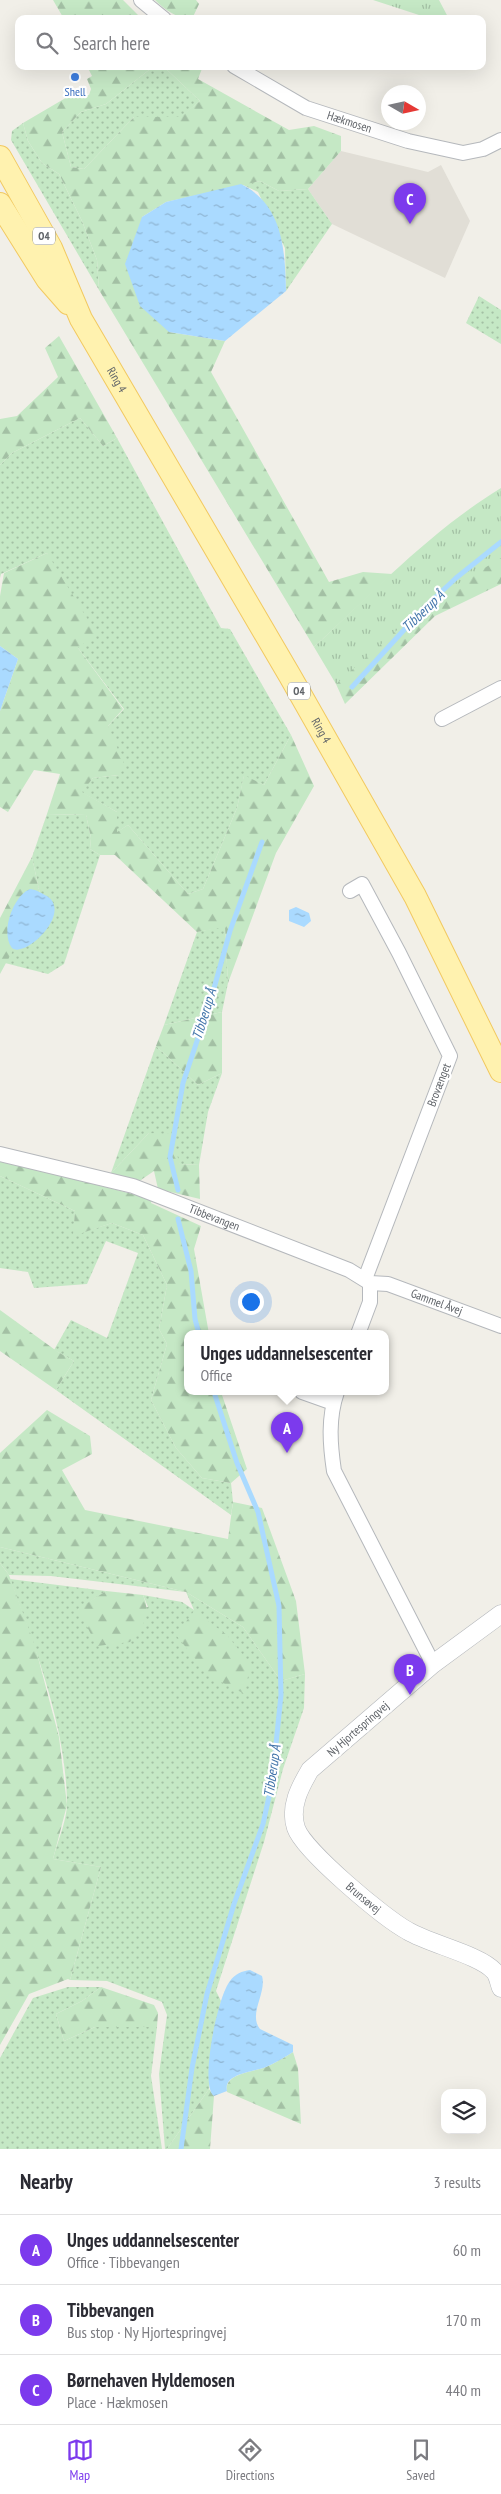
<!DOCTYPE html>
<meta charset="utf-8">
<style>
:root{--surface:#fff;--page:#f7f7f7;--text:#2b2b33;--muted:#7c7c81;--line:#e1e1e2;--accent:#7c3aed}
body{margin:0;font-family:"PT Sans Narrow",sans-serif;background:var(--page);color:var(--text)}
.controls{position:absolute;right:15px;bottom:15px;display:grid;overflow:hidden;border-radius:10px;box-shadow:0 5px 20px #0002}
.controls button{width:45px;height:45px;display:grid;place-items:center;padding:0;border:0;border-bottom:1px solid var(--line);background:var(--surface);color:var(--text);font:25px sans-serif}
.compass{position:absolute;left:381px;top:85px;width:45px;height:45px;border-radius:50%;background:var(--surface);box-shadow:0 5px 20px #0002;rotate:99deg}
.you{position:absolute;left:250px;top:1301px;width:18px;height:18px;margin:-12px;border:4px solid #fff;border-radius:50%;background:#1a73e8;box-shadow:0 0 0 8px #1a73e833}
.badge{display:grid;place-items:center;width:32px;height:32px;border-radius:50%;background:var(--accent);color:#fff;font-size:16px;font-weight:700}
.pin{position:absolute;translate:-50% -41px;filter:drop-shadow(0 1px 2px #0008)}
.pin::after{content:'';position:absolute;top:26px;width:18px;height:15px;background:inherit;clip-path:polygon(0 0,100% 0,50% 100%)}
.popup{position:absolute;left:184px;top:1330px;width:205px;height:65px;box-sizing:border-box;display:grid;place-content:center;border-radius:10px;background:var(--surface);filter:drop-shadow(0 1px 4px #0005);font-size:16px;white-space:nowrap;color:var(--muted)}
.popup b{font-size:19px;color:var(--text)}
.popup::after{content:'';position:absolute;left:50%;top:100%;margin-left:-10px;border:10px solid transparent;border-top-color:var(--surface)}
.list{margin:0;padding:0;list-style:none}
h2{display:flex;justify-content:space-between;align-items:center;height:65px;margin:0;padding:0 20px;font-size:21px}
h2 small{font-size:16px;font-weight:400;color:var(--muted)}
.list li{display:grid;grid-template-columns:32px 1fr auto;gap:15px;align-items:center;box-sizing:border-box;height:70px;padding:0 20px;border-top:1px solid var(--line)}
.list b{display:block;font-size:19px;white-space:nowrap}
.list p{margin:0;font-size:16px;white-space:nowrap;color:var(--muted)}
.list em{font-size:16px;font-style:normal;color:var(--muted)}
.icon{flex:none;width:28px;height:28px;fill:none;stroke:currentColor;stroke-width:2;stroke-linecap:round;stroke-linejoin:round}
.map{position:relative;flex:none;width:501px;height:2149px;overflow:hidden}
.search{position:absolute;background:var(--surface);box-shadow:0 5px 20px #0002;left:15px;right:15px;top:15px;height:55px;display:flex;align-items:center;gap:12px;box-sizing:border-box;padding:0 18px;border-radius:10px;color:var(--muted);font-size:19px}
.sheet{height:275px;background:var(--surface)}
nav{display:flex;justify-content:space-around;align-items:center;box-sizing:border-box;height:70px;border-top:1px solid var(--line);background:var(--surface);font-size:14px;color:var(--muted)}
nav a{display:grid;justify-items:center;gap:2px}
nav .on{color:var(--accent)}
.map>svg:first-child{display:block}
.education{fill:#e1ded6}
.grass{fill:url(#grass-dots)}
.forest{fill:url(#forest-firs)}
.park{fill:url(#park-tufts)}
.water{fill:url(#water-ripples)}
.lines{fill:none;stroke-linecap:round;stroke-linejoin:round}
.stream{stroke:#aadaff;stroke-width:5}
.minor-casing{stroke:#b5b8bc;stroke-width:16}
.tertiary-casing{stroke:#b5b8bc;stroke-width:19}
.primary-casing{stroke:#f2c960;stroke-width:24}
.minor{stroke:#fff;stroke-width:14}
.tertiary{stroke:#fff;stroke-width:18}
.primary{stroke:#fff2af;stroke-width:22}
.shop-dot{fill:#3f7fe0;stroke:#fff;stroke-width:2}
.labels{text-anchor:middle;stroke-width:4.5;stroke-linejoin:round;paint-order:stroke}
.shield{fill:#fff;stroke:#8f9295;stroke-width:1}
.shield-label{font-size:11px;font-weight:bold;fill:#5f6368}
.shop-label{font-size:12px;fill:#366cbe;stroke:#fff}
.street-label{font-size:12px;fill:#5f6368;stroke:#fff}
.water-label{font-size:14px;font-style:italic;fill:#4174aa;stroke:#fff}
</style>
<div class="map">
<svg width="501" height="2149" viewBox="0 0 501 2149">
<defs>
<pattern id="grass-dots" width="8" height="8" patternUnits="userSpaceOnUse" patternTransform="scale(1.25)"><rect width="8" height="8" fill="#c5e8c5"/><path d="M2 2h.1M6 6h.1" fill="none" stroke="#a3c0a4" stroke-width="1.8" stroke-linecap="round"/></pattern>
<pattern id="forest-firs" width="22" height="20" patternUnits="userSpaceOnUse" patternTransform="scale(1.25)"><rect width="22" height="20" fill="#c5e8c5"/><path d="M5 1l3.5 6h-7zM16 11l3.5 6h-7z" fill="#a3c0a4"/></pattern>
<pattern id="park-tufts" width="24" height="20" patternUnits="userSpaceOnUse" patternTransform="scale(1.25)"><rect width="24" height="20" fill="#c5e8c5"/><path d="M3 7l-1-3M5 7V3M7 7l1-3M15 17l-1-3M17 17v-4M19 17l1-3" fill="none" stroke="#a3c0a4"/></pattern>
<pattern id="water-ripples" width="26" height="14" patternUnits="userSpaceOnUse" patternTransform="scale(1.25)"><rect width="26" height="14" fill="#aadaff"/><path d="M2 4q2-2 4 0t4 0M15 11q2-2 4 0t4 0" fill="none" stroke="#8eb4d2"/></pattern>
</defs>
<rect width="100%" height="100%" fill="#f1efe8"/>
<path class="education" d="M341,151L428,172L441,165L470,221L445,278L332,224L308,189Z"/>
<path class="grass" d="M154,66H163L200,101L181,117H134L84,169L71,167L62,132L81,112L106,104Z
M23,123L28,141L42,163L59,174L82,221L97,260L99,290L11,140L12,131Z
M260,181L279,191L308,189L332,224L286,291L285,248L258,192L241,184Z
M479,296L501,310V344L466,323Z
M80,418L103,446L117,438L221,628L230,629L291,735L264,785L244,776L237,808L203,889L188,894L128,825L116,833L117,812L81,792L93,778L119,775L108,726L124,709L78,648L47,553L1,574L0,578V465L12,453Z
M47,814L86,815L91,838L90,849L100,855L64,964L48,974L5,963L41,899L32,857Z
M225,926L228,983L222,1012L164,1025L197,932Z
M156,1046L198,1085L222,1073L208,1112L199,1165L180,1164L149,1133L111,1173Z
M0,1176L75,1211L74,1235L112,1223L143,1235L167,1285L159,1329L167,1344L151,1400L176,1448L202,1478L231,1483L233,1502L231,1515L56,1390L74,1361L54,1350L71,1320L107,1338L138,1253L106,1241L87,1284L34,1288L28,1272L0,1268Z
M0,1547L186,1592L243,1627L281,1681L305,1674L304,1708L283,1769L264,1842L216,1991L221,2001L212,2041L209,2089L167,2149H165L159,2074L167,2015L162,2002L107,1981L70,1980L101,1867L53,1859C57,1842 67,1821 67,1803C66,1727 36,1650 10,1579L106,1591L78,1610L148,1607L143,1595L182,1602L194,1610L186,1592L51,1576L9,1575L0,1563Z
M68,1987H101L82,2001L56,2014L64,2041L95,2027H157L151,2076L162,2149H0V2058L33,1998Z"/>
<path class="forest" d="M53,0H123L142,19H64Z
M155,0H196L199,4L192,19C178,19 165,10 155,0Z
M87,66H154L106,104L81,112L62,132L71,167L84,169L134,117H180L200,101L163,66H203L198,79L289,130L314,126L341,136V151L308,189L279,191L260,181L166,202L142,217L169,332L225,341L211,372L329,582L363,572L392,574L314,647L99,290L97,260L82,221L59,174L42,163L28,141L23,123L69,96L89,95L91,89L87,79L92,76Z
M59,336L117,438L103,446L80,418L12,453L0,465V419L17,416L58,377L45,348Z
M501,526V584L435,616L345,704L336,684L382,628Z
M47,553L96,633L78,648L123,709L108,726L125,766L119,775L93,778L82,792L117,812V832L128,825L188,894L203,889L237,808L244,775L264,785L291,735L314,786L276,853L228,983L225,927L197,932L115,855H100L90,849L91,838L86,815L47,814L60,774L34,770L8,812L0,807V711L18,659L0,646V596L4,573Z
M32,857L41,899L0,974V918Z
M222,1012V1073L198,1085L156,1046L164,1025Z
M149,1133L170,1134L180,1164L199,1165L200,1199L158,1189L154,1171L138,1182L111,1173Z
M0,1160L152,1199L151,1203L201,1226L194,1249L209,1334H188V1392H221L247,1469L231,1483L202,1478L176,1448L151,1400L167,1344L159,1329L167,1285L143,1235L112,1223L73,1236L75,1211L0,1176Z
M0,1310L58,1352L74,1361L56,1390L0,1351Z
M47,1410L90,1436L92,1454L62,1470L85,1510L228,1539L233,1502L262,1508L296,1601L305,1674L281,1681L243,1627L186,1592L0,1547V1453Z
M0,1563L9,1575L35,1646L59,1737L67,1805L53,1859L101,1867L70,1980L68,1979L29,1994L0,2045Z
M106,1591L143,1595C152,1617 143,1625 130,1642L97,1646L78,1609Z
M194,1611L227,1635L250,1664L245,1694L209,1676L176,1635Z
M101,1987L154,2005L158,2013L157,2027H95L64,2041L56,2014L82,2001Z
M293,2052L298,2068L301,2124L227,2092C223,2073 254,2072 266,2067C275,2063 285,2057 293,2052Z
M209,2089L214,2096L210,2149H167Z"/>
<path class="park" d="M373,0H439L449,19H423L419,15Z
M501,488V558L430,601L336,684L314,647C373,592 432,530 501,488Z"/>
<path class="water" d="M241,184C283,205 285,249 286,291L225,341L169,332L140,306L125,264L142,217L166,202Z
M0,646L18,659L0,711Z
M30,889C37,890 41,893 47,896C73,913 25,959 12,948C0,933 13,896 30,889Z
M296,907L309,913L311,921L304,927L289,921V910Z
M250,1970L262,1976C267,1993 248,2014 260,2029L293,2045V2052C285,2057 275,2063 266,2067C254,2072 223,2073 227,2091L214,2096C199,2085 218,1995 230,1981C235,1974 242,1971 250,1970Z"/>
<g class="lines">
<path class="stream" d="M352,687L424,608L456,578L501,542
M178,1190L170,1157L183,1083L211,999L230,931L262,842
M178,1219L191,1271L195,1319L199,1334
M181,2149L192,2068L207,1994L234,1904L263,1824L272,1783L281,1695L279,1606L258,1512L237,1463L214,1392"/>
<g class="minor-casing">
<g id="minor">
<path d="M141,0L164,19"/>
<path id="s1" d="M234,66L306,108L408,141L463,153L483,149L501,140"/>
<path d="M442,719L501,688"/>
<path d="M350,891L362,884L399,953L450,1056L365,1279"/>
<path id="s2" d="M0,1154L133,1186L349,1270L370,1283V1302L358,1334"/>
<path id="s3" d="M370,1283L388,1284L501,1326"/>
<path d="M302,1392L333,1403"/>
<path d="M337,1392C328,1418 330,1444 334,1471L433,1664"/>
</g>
</g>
<g class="tertiary-casing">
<g id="tertiary">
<path id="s4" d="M501,1614L433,1664L310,1770C300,1787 289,1807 296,1828C304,1851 384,1918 408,1931C430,1944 480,1955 494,1971C498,1975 499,1983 501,1988"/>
</g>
</g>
<g class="primary-casing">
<g id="primary">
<path id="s5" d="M0,157L51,248L81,319L290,676L415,896L501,1071"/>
<path d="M0,204L47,279L68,303"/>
</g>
</g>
<use href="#minor" class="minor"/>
<use href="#tertiary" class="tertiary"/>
<use href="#primary" class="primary"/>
</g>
<circle class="shop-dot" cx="75" cy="77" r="5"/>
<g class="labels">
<g class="shield">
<rect x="33" y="227.5" width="22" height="17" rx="4"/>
<rect x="288" y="682.5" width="22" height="17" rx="4"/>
</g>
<g class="shield-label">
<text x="44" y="240">O4</text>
<text x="299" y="695">O4</text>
</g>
<g class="shop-label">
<text x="75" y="96">Shell</text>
</g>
<g class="street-label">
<text dy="4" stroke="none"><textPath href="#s1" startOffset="129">Hækmosen</textPath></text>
<text dy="4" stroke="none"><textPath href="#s5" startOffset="252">Ring 4</textPath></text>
<text dy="4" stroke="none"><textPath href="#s5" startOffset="658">Ring 4</textPath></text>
<text transform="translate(439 1085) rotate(-69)" y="4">Brovænget</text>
<text dy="4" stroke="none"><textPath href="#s2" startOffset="224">Tibbevangen</textPath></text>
<text dy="4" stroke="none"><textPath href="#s3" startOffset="70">Gammel Åvej</textPath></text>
<text transform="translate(358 1729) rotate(-41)" y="4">Ny Hjortespringvej</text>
<text dy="4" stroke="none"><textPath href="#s4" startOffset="406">Brunsøvej</textPath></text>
</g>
<g class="water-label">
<text transform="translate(423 611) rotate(-44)" y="5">Tibberup Å</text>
<text transform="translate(204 1014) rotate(-73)" y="5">Tibberup Å</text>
<text transform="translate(272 1771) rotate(-82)" y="5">Tibberup Å</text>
</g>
</g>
</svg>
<div class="controls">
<button><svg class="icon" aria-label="layers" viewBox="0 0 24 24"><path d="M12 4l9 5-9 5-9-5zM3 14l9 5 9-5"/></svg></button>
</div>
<svg class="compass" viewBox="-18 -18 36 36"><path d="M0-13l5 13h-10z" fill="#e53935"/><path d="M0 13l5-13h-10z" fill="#7c7c81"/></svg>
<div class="you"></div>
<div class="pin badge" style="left:287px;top:1453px">A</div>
<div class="popup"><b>Unges uddannelsescenter</b>Office</div>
<div class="pin badge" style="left:410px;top:1695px">B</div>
<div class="pin badge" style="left:410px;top:224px">C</div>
<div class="search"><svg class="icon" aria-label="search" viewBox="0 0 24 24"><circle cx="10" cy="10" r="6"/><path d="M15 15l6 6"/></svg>Search here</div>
</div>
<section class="sheet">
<h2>Nearby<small>3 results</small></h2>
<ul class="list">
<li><span class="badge">A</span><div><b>Unges uddannelsescenter</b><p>Office · Tibbevangen</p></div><em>60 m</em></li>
<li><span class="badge">B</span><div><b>Tibbevangen</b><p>Bus stop · Ny Hjortespringvej</p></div><em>170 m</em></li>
<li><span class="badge">C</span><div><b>Børnehaven Hyldemosen</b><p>Place · Hækmosen</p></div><em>440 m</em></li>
</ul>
</section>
<nav>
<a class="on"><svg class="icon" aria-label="map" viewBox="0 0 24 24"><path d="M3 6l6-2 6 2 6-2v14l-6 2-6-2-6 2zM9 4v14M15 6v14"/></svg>Map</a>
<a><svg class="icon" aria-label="directions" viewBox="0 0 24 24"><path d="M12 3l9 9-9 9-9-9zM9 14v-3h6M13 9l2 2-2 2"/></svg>Directions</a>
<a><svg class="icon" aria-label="saved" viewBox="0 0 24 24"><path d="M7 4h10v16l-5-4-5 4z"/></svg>Saved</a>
</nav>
